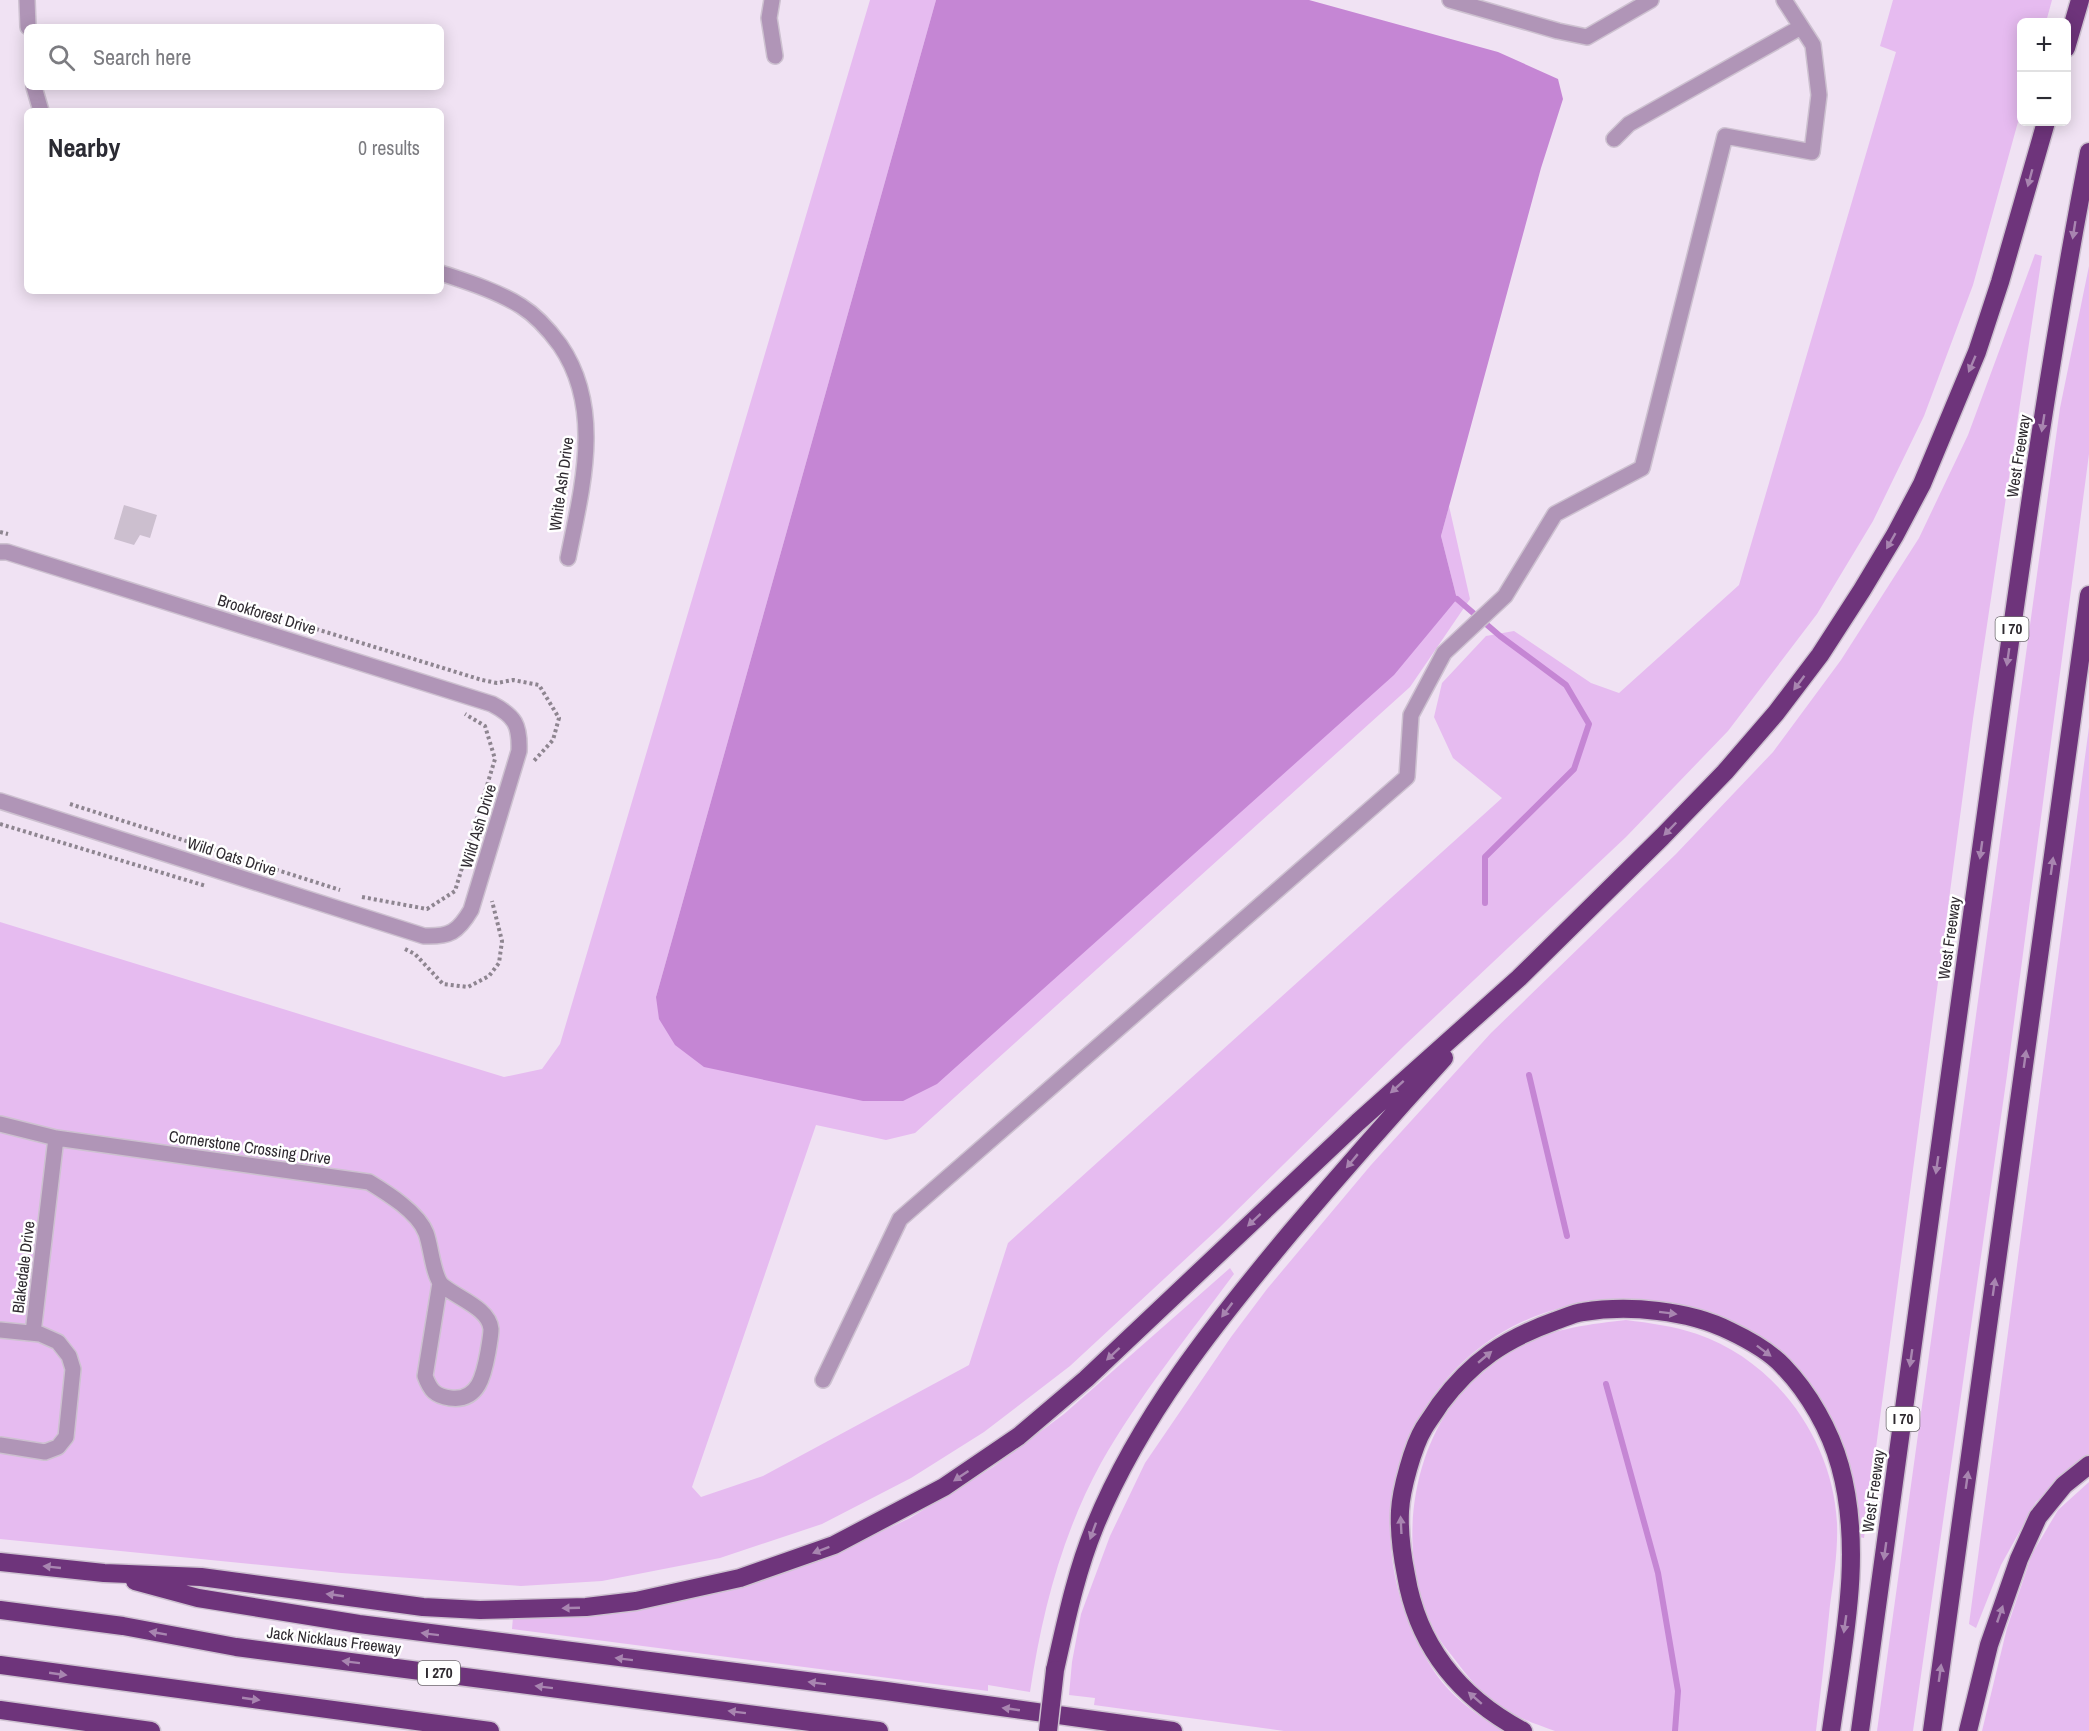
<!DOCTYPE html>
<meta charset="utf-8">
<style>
:root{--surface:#fff;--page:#f2f2f3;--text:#2b2b33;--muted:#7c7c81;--line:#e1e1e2}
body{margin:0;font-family:"Archivo Narrow",sans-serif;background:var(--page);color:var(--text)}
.controls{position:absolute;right:18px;top:18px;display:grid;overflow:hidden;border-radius:9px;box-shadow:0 3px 15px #0003}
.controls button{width:54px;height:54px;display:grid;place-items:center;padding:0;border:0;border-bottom:2px solid var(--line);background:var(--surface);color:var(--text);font:30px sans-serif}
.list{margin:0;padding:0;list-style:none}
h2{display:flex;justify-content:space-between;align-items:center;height:78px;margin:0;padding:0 24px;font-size:26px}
h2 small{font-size:20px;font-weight:400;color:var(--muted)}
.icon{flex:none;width:33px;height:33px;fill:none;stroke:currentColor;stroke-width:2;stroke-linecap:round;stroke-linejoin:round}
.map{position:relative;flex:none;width:2089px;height:1731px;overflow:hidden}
.search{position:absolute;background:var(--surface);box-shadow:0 3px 15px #0003;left:24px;top:24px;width:420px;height:66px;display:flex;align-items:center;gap:15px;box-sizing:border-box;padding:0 21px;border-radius:9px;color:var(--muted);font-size:22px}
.panel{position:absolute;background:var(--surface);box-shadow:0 3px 15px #0003;left:24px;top:108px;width:420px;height:186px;border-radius:9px}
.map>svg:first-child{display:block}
.green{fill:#e6bbf0}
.water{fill:#c586d4}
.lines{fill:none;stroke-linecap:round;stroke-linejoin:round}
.stream{stroke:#c586d4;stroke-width:6}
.building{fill:#ccbfcf}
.minor-casing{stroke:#cdc1d0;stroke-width:18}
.highway-casing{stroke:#cdc1d0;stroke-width:21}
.path{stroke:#8e8590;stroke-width:4;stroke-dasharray:3 3;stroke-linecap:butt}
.minor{stroke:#b095b7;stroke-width:15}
.highway{stroke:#6e347b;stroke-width:18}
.highway-bridge-casing{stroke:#cdc1d0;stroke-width:21;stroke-linecap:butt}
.highway-bridge{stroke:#6e347b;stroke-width:18}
.oneway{fill:#a885b0}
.labels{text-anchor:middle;stroke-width:5;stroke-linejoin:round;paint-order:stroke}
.shield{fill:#fff;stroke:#6d6a6e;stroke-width:1.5}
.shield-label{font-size:15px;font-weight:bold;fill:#2f2a30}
.street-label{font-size:16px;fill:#2f2a30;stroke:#fff}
</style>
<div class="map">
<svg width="2089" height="1731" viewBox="0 0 2089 1731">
<rect width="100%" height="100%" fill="#f0e2f3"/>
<path class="green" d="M870,0H936L656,997L1457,599L1441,536L1449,506L1470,599L1410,687L915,1133L886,1140L816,1125L692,1487L701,1497L763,1476L969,1365L1008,1243L1502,798L1453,758L1434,717L1442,683L1486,636L1514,631L1591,683L1619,693L1739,585L1896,52L1880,46L1893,0H2052L2046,22H2022L2021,111L1973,285L1924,416L1873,521L1817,614L1728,731L1626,837L1405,1045L1219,1228L1070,1366L984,1432L911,1478L822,1524L720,1558L602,1581L521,1586L341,1573L0,1539V922L504,1077L542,1069L560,1044Z
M2035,254L2042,256L1973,719L1864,1538L1859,1537C1854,1493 1851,1447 1825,1410C1821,1404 1813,1398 1807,1393C1794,1381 1780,1369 1767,1357C1754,1346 1741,1329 1726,1322C1689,1304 1651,1299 1611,1301C1448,1306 1347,1474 1409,1622C1417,1642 1428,1665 1442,1682C1459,1703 1481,1717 1503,1731H1284L1094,1705L1095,1698L1069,1695L1072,1662L1081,1614L1110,1536L1145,1463L1231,1337L1267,1289L1371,1165L1491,1033L1676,854L1773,752L1841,660L1919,538L1968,435Z
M2089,266V454L2007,1075L1913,1731H1877L2060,408Z
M2089,727V1456L2036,1502L2001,1565L1976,1628L1969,1624Z
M1230,1268L1234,1274C1188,1336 1139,1396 1101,1463C1062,1534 1042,1612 1030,1692L988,1685V1691L512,1629L513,1617L751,1582L825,1558L910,1518L993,1467L1064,1414Z
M1626,1320C1650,1323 1673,1326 1697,1334C1776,1361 1833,1440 1837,1523C1838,1550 1834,1578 1830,1605C1826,1647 1821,1689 1816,1731H1555C1535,1724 1514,1717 1497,1704C1481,1693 1468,1677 1456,1661C1451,1654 1444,1647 1440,1640C1397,1570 1406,1466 1454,1402C1472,1379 1499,1358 1524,1344C1554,1328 1592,1324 1626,1320Z
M2089,1482V1731H1982L2007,1628L2032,1554L2058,1510Z"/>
<path class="water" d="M936,0H1309L1498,52L1558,79L1563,99L1541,168L1441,536L1457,599L1394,675L937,1084L903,1101H863L704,1067L675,1045L659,1019L656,997Z"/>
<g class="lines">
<path class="stream" d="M1457,599L1500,636L1566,685L1589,724L1574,769L1485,857V903
M1529,1075L1567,1236
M1606,1384L1658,1573L1678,1691L1675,1731"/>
</g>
<path class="building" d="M124,505L157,515L150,538L140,535L134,545L114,539Z"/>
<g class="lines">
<g class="minor-casing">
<path id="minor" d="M27,0L28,27
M772,0L769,18L775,56
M1450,0L1558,31L1587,37L1651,0
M34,87L41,111
M1614,139L1629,124L1801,27
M441,273C468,282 497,291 521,306C537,316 549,330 560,345C604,409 582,488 568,558
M0,552H7L492,704C515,716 520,725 519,751L471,910C458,932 450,937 424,936L0,801
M0,1124L56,1138L369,1182C387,1193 418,1212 426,1233C431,1246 433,1276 442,1285C457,1298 489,1308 491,1329C491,1336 489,1345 488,1352C484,1374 479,1402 450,1398C435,1396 430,1390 425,1376L440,1283
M0,1330L40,1334L58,1342L69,1356L73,1369L66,1437L58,1447L45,1452L0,1445
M33,1333L56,1138
M823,1380L900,1219L1407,777L1411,715L1444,653L1505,596L1555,514L1642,468L1725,136L1812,152L1819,95L1813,45L1784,0"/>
</g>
<g class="highway-casing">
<path id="highway" d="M2066,48L2080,0
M0,1562L104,1573L201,1577L423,1607L480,1610L586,1607L636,1601L740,1578L834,1545L944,1487L1019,1436L1086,1379L1358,1122L1519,978L1662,837L1725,772L1776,713L1820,655L1862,590L1895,535L1922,484L1977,352L2000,282L2046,122
M135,1581L198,1598L359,1624L886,1691L1173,1731
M0,1610L123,1626L236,1647L879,1731
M0,1665L490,1731
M1055,1670C1066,1621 1076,1572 1095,1526C1140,1416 1216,1322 1291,1232C1341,1173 1392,1115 1444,1058
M0,1710L151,1731
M1523,1731C1459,1697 1418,1647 1406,1575C1402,1555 1399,1532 1400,1511C1401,1490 1413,1446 1424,1428C1429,1420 1435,1412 1440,1404C1472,1361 1505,1339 1555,1321C1564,1318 1574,1313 1583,1312C1608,1308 1633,1308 1658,1311C1684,1314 1706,1319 1730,1331C1749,1340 1769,1351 1783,1366C1809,1393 1830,1430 1840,1466C1864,1552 1843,1645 1831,1731
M1860,1731C1904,1411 1947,1090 1992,770C2021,564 2049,357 2089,152
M1932,1731L2089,595
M1968,1731L1989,1645L2019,1559L2038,1517L2064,1485L2089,1465"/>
</g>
<path class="path" d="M0,532L8,534
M316,629L482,680L497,683L513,680L539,685L559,718L553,740L533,762
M70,804L340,890
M0,824L206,886
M362,897L427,909L455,891L495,759L485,726L465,714
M405,949L415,954L443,984L468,987L489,976L499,963L502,941L492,901"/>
<use href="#minor" class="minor"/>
<use href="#highway" class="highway"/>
<g class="highway-bridge-casing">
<path id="highway-bridge" d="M1048,1731L1055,1670"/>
</g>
<use href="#highway-bridge" class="highway-bridge"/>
</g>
<defs><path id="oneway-solid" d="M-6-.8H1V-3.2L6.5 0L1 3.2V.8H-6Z" transform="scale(1.5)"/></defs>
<g class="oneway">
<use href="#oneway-solid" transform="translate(2030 178) rotate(105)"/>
<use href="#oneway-solid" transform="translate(2074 230) rotate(99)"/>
<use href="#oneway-solid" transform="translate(1972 364) rotate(113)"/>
<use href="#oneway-solid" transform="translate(2043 423) rotate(99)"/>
<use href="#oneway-solid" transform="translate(1891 541) rotate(120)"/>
<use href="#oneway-solid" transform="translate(2008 657) rotate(98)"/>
<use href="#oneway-solid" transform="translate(1799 683) rotate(127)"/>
<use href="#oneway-solid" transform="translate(1670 829) rotate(134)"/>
<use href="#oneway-solid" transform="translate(1981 850) rotate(98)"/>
<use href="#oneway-solid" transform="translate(2052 866) rotate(-82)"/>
<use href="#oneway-solid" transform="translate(2025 1059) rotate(-82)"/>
<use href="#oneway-solid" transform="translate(1397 1087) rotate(138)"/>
<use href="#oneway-solid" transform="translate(1352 1161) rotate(130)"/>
<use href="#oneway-solid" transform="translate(1937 1165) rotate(98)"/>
<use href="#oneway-solid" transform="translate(1254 1220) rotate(137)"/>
<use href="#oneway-solid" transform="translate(1994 1287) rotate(-82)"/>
<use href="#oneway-solid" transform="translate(1227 1310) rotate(127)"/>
<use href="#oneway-solid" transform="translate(1668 1313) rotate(7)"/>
<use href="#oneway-solid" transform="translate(1764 1351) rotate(37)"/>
<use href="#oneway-solid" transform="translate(1113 1354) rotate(137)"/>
<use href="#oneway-solid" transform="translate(1485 1357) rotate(-40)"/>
<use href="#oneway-solid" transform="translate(1911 1358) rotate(98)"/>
<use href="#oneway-solid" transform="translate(961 1476) rotate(146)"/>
<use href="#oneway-solid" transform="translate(1967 1480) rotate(-82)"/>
<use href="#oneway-solid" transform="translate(1401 1525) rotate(-93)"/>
<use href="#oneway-solid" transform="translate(1093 1531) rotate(110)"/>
<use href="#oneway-solid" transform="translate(821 1550) rotate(159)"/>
<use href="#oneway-solid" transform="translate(1885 1551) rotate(98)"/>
<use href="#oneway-solid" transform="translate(52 1567) rotate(-174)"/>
<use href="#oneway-solid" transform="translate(335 1595) rotate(-172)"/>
<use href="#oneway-solid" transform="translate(571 1608) rotate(178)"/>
<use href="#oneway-solid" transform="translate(2000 1614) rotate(-71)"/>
<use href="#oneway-solid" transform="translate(1845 1624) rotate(98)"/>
<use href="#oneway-solid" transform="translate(158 1633) rotate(-170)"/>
<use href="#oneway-solid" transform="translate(430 1634) rotate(-173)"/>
<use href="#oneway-solid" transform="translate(624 1659) rotate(-173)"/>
<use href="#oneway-solid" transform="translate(351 1662) rotate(-173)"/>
<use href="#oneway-solid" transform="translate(1940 1673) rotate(-82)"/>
<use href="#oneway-solid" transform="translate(58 1674) rotate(8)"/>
<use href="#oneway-solid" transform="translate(817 1683) rotate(-173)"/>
<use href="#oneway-solid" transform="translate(544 1687) rotate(-173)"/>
<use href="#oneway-solid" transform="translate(1475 1698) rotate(-139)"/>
<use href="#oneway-solid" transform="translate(251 1699) rotate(8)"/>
<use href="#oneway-solid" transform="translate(1011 1709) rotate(-172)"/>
<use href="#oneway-solid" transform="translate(737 1712) rotate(-173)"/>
</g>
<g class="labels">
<g class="shield">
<rect x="1995.5" y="617" width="33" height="24" rx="4.5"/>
<rect x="1886.5" y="1407" width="33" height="24" rx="4.5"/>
<rect x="418" y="1661" width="42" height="24" rx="4.5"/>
</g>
<g class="shield-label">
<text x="2012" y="634">I 70</text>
<text x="1903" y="1424">I 70</text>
<text x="439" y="1678">I 270</text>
</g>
<g class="street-label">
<text transform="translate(2018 456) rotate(-81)" y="6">West Freeway</text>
<text transform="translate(561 484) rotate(-82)" y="6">White Ash Drive</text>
<text transform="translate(267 614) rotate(17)" y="6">Brookforest Drive</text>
<text transform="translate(478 826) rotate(-73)" y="6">Wild Ash Drive</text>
<text transform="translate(232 856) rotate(18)" y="6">Wild Oats Drive</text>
<text transform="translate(1949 938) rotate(-82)" y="6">West Freeway</text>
<text transform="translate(250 1147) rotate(8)" y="6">Cornerstone Crossing Drive</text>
<text transform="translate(23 1267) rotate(-83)" y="6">Blakedale Drive</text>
<text transform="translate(1873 1491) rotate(-82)" y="6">West Freeway</text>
<text transform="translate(334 1640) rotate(7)" y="6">Jack Nicklaus Freeway</text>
</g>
</g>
</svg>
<div class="controls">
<button>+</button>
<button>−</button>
</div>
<div class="search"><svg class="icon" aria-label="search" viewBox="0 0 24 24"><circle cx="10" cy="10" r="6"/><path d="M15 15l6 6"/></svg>Search here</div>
<section class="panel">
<h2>Nearby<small>0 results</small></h2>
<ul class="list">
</ul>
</section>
</div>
